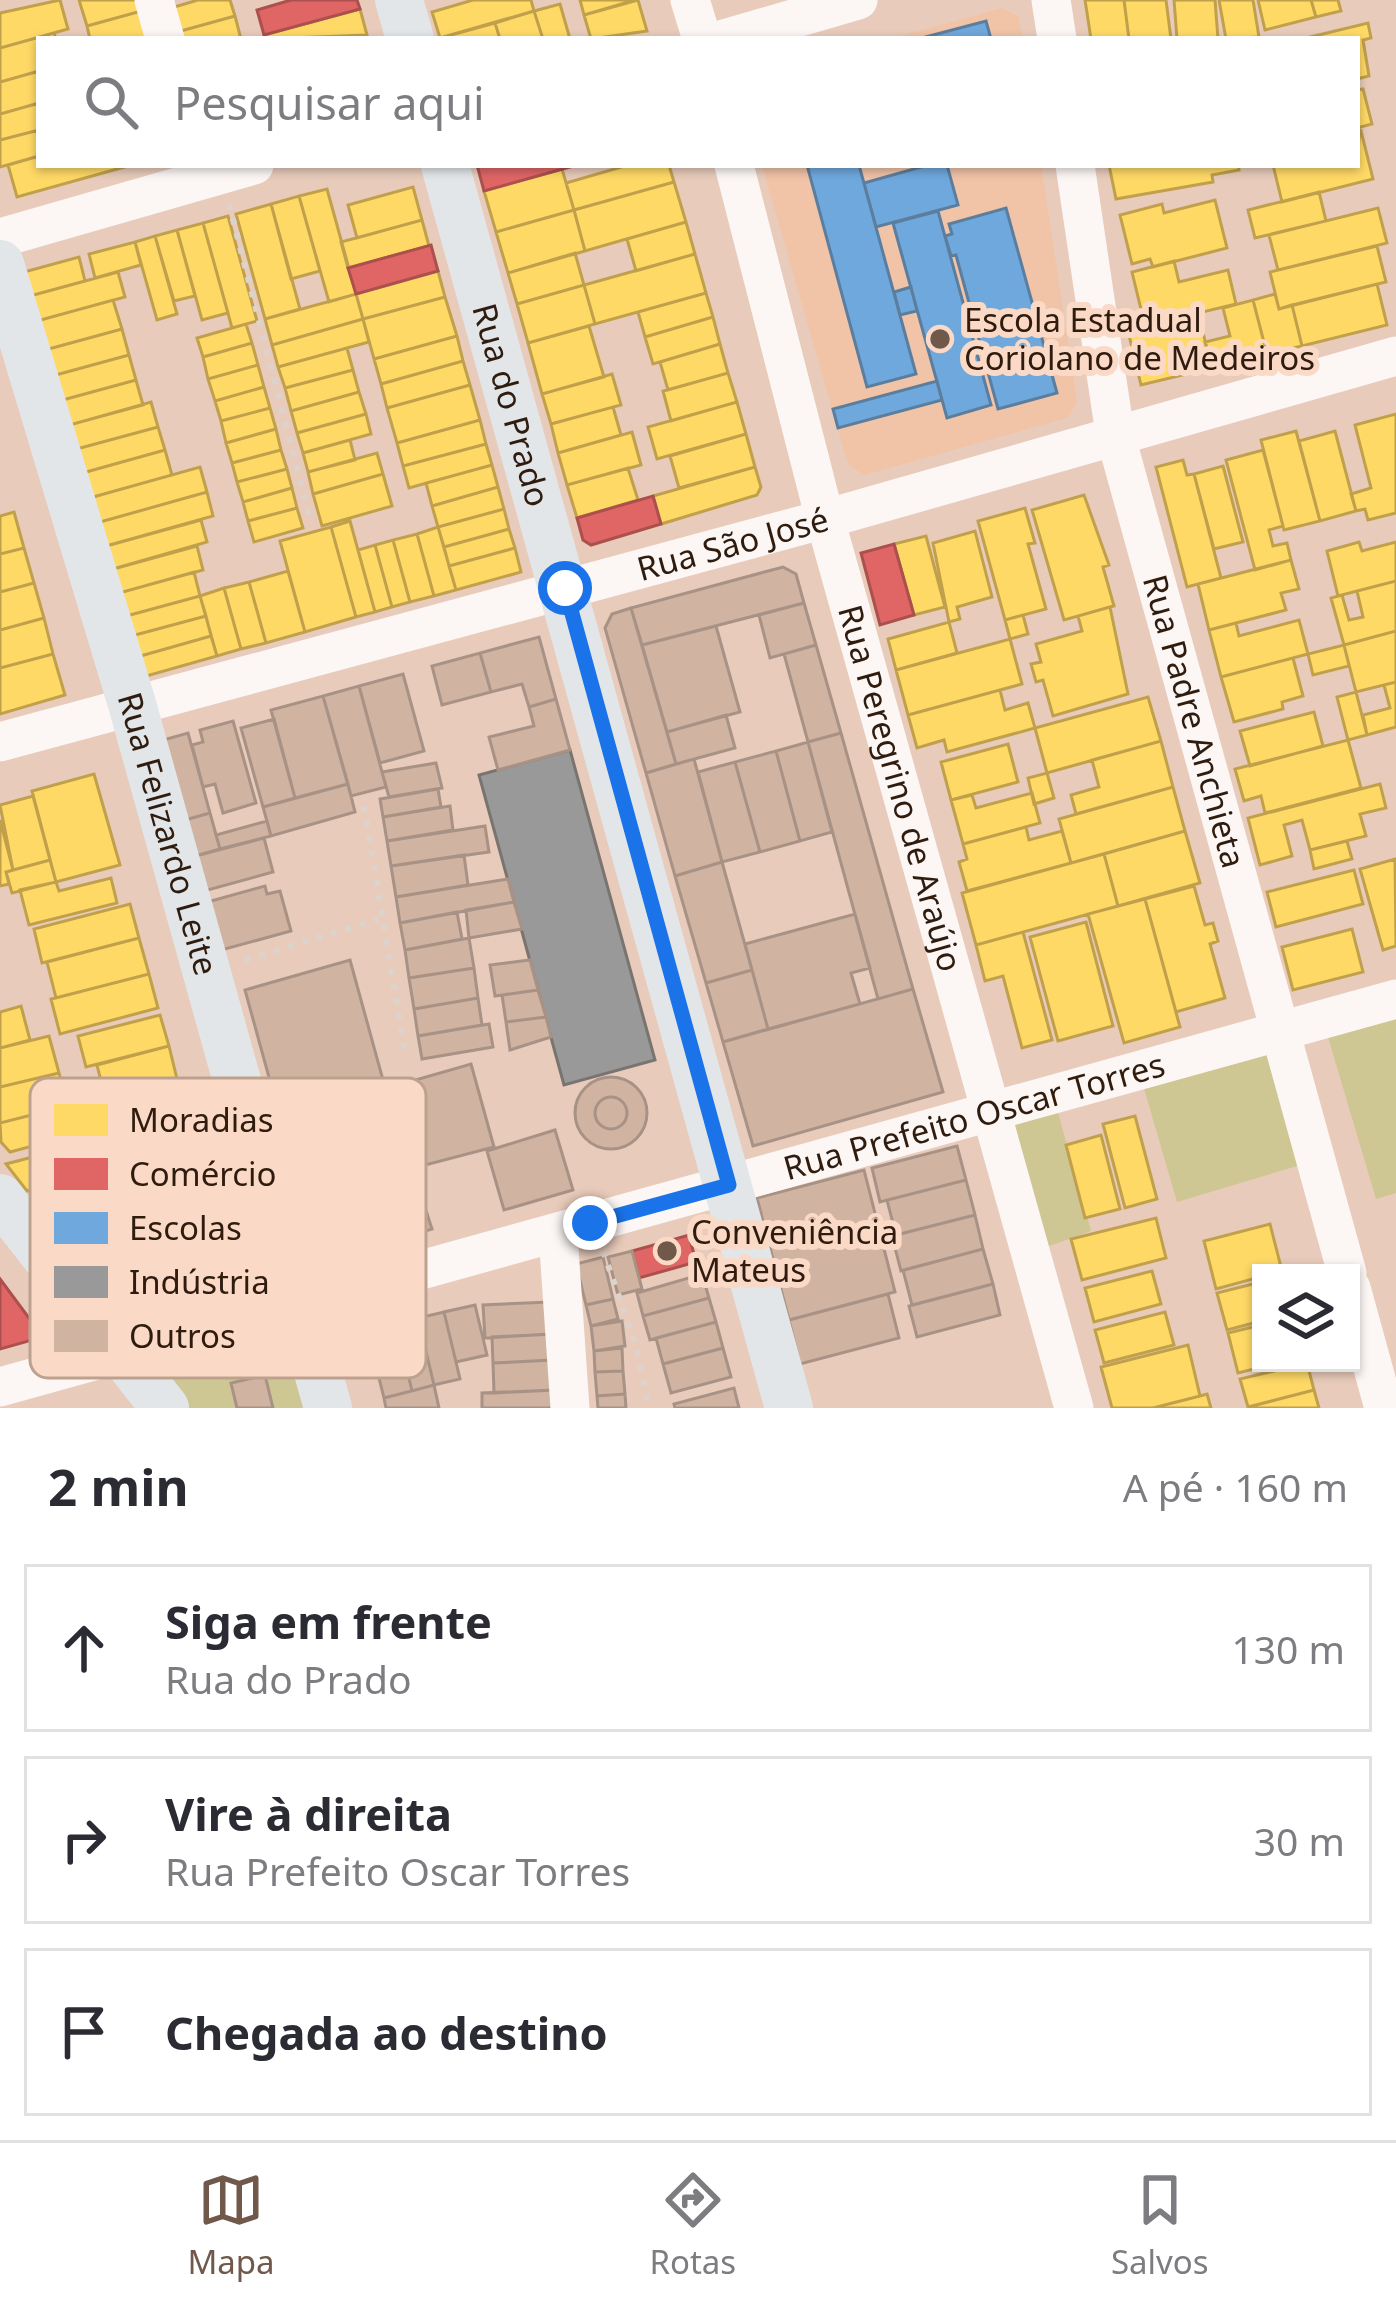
<!DOCTYPE html>
<html lang="pt">
<meta charset="utf-8">
<style>
:root{--surface:#fff;--page:#f2f2f3;--text:#2b2b33;--muted:#7c7c81;--line:#e1e1e2;--accent:#70594b}
body{margin:0;font-family:"Noto Sans",sans-serif;background:var(--page);color:var(--text)}
.controls{position:absolute;right:36px;bottom:36px;display:grid;overflow:hidden;border-radius:0px;box-shadow:0 3px 9px #0004}
.controls button{width:108px;height:108px;display:grid;place-items:center;padding:0;border:0;border-bottom:3px solid var(--line);background:var(--surface);color:var(--text);font:60px sans-serif}
.stop{position:absolute;width:36px;height:36px;margin:-27px;border:9px solid #1a73e8;border-radius:50%;background:#fff}
.stop.end{background:#1a73e8;border-color:#fff;box-shadow:0 3px 12px #0008}
.list{margin:0;padding:0;list-style:none}
h2{display:flex;justify-content:space-between;align-items:center;height:156px;margin:0;padding:0 48px;font-size:51px}
h2 small{font-size:39px;font-weight:400;color:var(--muted)}
.list li{display:grid;grid-template-columns:78px 1fr auto;gap:36px;align-items:center;box-sizing:border-box;height:168px;margin:0 24px 24px;padding:0 24px;border:3px solid var(--line);border-radius:0px}
.list b{display:block;font-size:45px;white-space:nowrap}
.list p{margin:0;font-size:39px;white-space:nowrap;color:var(--muted)}
.list em{font-size:39px;font-style:normal;color:var(--muted)}
.icon{flex:none;width:66px;height:66px;fill:none;stroke:currentColor;stroke-width:2;stroke-linecap:round;stroke-linejoin:round}
.map{position:relative;flex:none;width:1396px;height:1408px;overflow:hidden}
.search{position:absolute;background:var(--surface);box-shadow:0 3px 9px #0004;left:36px;right:36px;top:36px;height:132px;display:flex;align-items:center;gap:30px;box-sizing:border-box;padding:0 42px;border-radius:0px;color:var(--muted);font-size:45px}
.sheet{height:732px;background:var(--surface)}
nav{display:flex;justify-content:space-around;align-items:center;box-sizing:border-box;height:168px;border-top:3px solid var(--line);background:var(--surface);font-size:33px;color:var(--muted)}
nav a{display:grid;justify-items:center;gap:6px}
nav .on{color:var(--accent)}
.map>svg:first-child{display:block}
.built{fill:#f1c3a7}
.green{fill:#cec693}
.homes{fill:#ffd966;stroke:#c1a04c;stroke-width:3}
.shops{fill:#e06666;stroke:#ab504c;stroke-width:3}
.schools{fill:#6fa8dc;stroke:#5c7e9e;stroke-width:3}
.industry{fill:#999;stroke:#797470;stroke-width:3}
.building{fill:#d0b3a0;stroke:#a89285;stroke-width:3}
.lines{fill:none;stroke-linecap:round;stroke-linejoin:round}
.path{stroke:#dcd3cd;stroke-width:6;stroke-dasharray:6 9;stroke-linecap:butt}
.minor{stroke:#fcf7f5;stroke-width:39}
.major{stroke:#e2e6e9;stroke-width:48}
.route{stroke:#1a73e8;stroke-width:15}
.poi-dot{fill:#70594b;stroke:#fadac6;stroke-width:4.5}
.labels{text-anchor:middle;stroke-width:12;stroke-linejoin:round;paint-order:stroke}
.poi-label{font-size:33px;fill:#2f1c0f;stroke:#fadac6;text-anchor:start}
.street-label{font-size:33px;fill:#2f1c0f;stroke:#fadac6}
.key{fill:#fadac6;stroke:#bda18f;stroke-width:3}
.key-label{font-size:33px;fill:#2f1c0f}
</style>
<div class="map">
<svg width="1396" height="1408" viewBox="0 0 1396 1408">
<rect width="100%" height="100%" fill="#e8cbba"/>
<path class="built" d="M1002,8L1019,17L1022,39H891Z
M762,165H1041L1077,402L1067,418L864,475L848,464Z"/>
<path class="green" d="M1396,999V1193L1376,1199L1323,1020Z
M1282,1031L1317,1160L1177,1202L1139,1071Z
M1053,1095L1091,1231L1030,1253L989,1112Z
M298,1306L328,1408H171L124,1355Z"/>
<path class="homes" d="M60,0L68,29L0,48V13Z
M79,0H143L145,10L87,26Z
M198,0H230L235,16L170,34L164,10Z
M473,0H531L534,11L440,38L432,12Z
M580,0H635L584,15Z
M638,0L647,31L591,39L584,15Z
M1085,0H1124L1129,39H1091Z
M1124,0H1166L1171,39H1129Z
M1174,0H1215L1218,39H1177Z
M1219,0H1253L1259,37L1226,39Z
M1258,0H1311L1316,17L1265,30Z
M1311,0H1338L1341,11L1316,17Z
M560,4L570,39H543L534,11Z
M360,9L367,35L265,39L264,35Z
M145,10L150,39H90L87,26Z
M534,11L543,39H500L495,23Z
M235,16L241,39H172L170,34Z
M495,23L500,39H440V38Z
M1368,23L1371,38L1363,40L1369,76L1357,79V39H1302Z
M54,33L56,39H39V71L0,82V48Z
M39,71V103L0,114V82Z
M1363,89L1372,124L1357,128V90Z
M39,103V130L0,140V114Z
M1360,127L1373,179L1282,202L1273,165H1357Z
M39,130V156L0,167V140Z
M39,156V165L128,166L17,197L8,165Z
M628,165H669L674,182L574,210L566,183Z
M1109,165H1238L1239,170L1212,175L1213,182L1116,199Z
M562,169L574,210L496,232L484,191Z
M674,182L686,222L585,251L574,210Z
M413,187L422,220L357,238L348,205Z
M327,189L356,294L329,302L299,196Z
M1319,192L1326,221L1255,238L1248,210Z
M299,196L320,271L291,279L271,204Z
M1215,200L1227,248L1153,267L1150,259L1132,264L1120,215L1162,204L1164,213Z
M271,204L300,309L265,319L236,214Z
M1378,208L1387,243L1278,270L1269,235Z
M574,210L585,251L508,273L496,232Z
M228,216L257,321L232,328L203,223Z
M422,220L429,246L348,268L341,242Z
M686,222L695,254L636,271L627,239Z
M203,223L228,313L202,320L177,230Z
M177,230L195,296L174,301L155,236Z
M155,236L177,314L157,320L135,242Z
M135,242L141,265L95,278L89,254Z
M1377,246L1386,282L1279,309L1270,272Z
M575,253L584,285L517,304L508,273Z
M695,254L706,293L595,324L584,285Z
M79,257L85,281L30,296L24,272Z
M1174,261L1179,282L1228,270L1236,304L1145,326L1132,272Z
M438,271L445,297L363,319L356,294Z
M118,272L125,297L37,321L30,296Z
M1377,284L1387,325L1302,346L1292,305Z
M584,285L595,324L528,343L517,304Z
M706,293L713,317L645,337L638,312Z
M356,294L363,319L272,345L265,319Z
M1275,294L1279,309L1292,305L1302,346L1267,354L1253,300Z
M445,297L457,336L374,359L363,319Z
M113,300L122,329L45,350L37,321Z
M1253,300L1267,354L1212,368L1205,342L1230,336L1223,308Z
M1198,313L1212,368L1141,385L1128,331Z
M713,317L720,344L653,364L645,337Z
M363,319L369,342L278,367L272,345Z
M246,324L252,343L203,357L197,338Z
M589,326L604,377L542,394L528,343Z
M122,329L129,355L52,376L45,350Z
M457,336L463,361L381,384L374,359Z
M252,343L258,365L208,379L203,357Z
M720,344L728,373L668,390L660,362Z
M347,348L353,370L285,388L278,367Z
M129,355L136,380L59,401L52,376Z
M463,361L470,385L387,408L381,384Z
M258,365L264,387L215,401L208,379Z
M353,370L359,392L291,411L285,388Z
M728,373L737,402L671,421L663,391Z
M612,374L621,405L551,424L542,394Z
M136,380L143,405L66,426L59,401Z
M470,385L480,420L397,443L387,408Z
M264,387L270,408L221,421L215,401Z
M359,392L366,414L297,433L291,411Z
M151,402L158,427L73,450L66,426Z
M737,402L746,434L657,459L648,427Z
M613,407L621,435L558,453L551,424Z
M270,408L276,429L226,443L221,421Z
M366,414L371,434L303,453L297,433Z
M1396,414V513L1368,520L1365,509L1356,511L1351,494L1371,488L1355,425Z
M480,420L486,444L403,466L397,443Z
M158,427L165,450L79,474L73,450Z
M276,429L281,450L232,463L226,443Z
M1296,431L1320,521L1284,530L1261,440Z
M1335,431L1356,511L1320,521L1299,441Z
M632,432L641,465L567,485L558,453Z
M746,434L755,467L679,488L670,456Z
M350,440L355,460L308,472L303,453Z
M486,444L492,465L409,488L403,466Z
M165,450L172,475L86,499L79,474Z
M281,450L287,469L237,482L232,463Z
M1263,450L1283,526L1269,530L1273,546L1287,543L1291,560L1255,570L1226,460Z
M377,453L383,474L313,494L308,472Z
M1183,460L1187,475L1194,474L1221,578L1187,587L1156,467Z
M492,465L498,487L432,506L426,483Z
M1223,466L1243,542L1214,549L1194,474Z
M200,467L207,492L93,524L86,499Z
M755,467L761,487L757,495L661,524L653,496Z
M628,468L638,500L577,518L567,485Z
M287,469L292,488L243,502L237,482Z
M383,474L392,506L322,526L313,494Z
M498,487L504,509L438,527L432,506Z
M292,488L297,508L248,521L243,502Z
M207,492L213,516L99,548L93,524Z
M1084,495L1109,565L1103,567L1114,606L1064,620L1032,510Z
M297,508L303,528L254,542L248,521Z
M1025,508L1035,543L1028,544L1046,609L1005,620L978,521Z
M504,509L509,529L444,547L438,527Z
M14,512L24,548L0,554V516Z
M201,520L207,542L106,571L99,548Z
M350,521L375,612L356,617L331,527Z
M331,527L356,617L305,632L280,541Z
M438,527L456,590L434,596L417,534Z
M509,529L515,548L449,566L444,547Z
M975,531L992,597L957,607L960,619L949,622L933,543Z
M417,534L434,596L410,602L393,540Z
M926,536L945,607L914,615L894,544Z
M393,540L410,602L392,607L375,545Z
M1359,542L1362,551L1396,542V581L1338,596L1327,551Z
M375,545L392,607L375,612L358,550Z
M197,546L203,570L112,595L106,571Z
M24,548L34,583L0,592V554Z
M515,548L521,572L456,590L449,566Z
M1291,560L1299,589L1281,593L1286,610L1209,630L1198,584Z
M288,571L305,632L266,643L249,582Z
M194,572L200,596L119,618L112,595Z
M1396,581V631L1344,645L1331,598L1342,595L1349,620L1363,617L1357,591Z
M249,582L266,643L241,649L224,588Z
M34,583L44,618L0,630V592Z
M224,588L241,649L217,656L200,596Z
M200,596L206,616L124,638L119,618Z
M1110,607L1128,694L1053,716L1043,680L1036,682L1031,664L1041,662L1036,644L1082,631L1078,616Z
M1023,615L1028,634L1010,639L1005,620Z
M206,616L211,636L130,659L124,638Z
M44,618L53,654L0,668V630Z
M1299,620L1308,654L1221,677L1209,630L1236,623L1239,636Z
M949,622L957,653L896,670L888,639Z
M1396,631V682L1356,692L1344,645Z
M211,636L217,656L136,679L130,659Z
M1010,639L1022,684L908,715L896,670Z
M1344,645L1349,666L1313,675L1308,654Z
M53,654L65,695L0,714V668Z
M1293,658L1303,696L1282,702L1283,709L1234,722L1221,677Z
M1396,682V727L1367,735L1363,715L1390,708L1384,685Z
M1000,690L1005,710L1028,703L1035,728L947,752L944,740L917,748L908,715Z
M1356,692L1367,735L1348,740L1337,697Z
M1148,697L1161,741L1047,773L1035,728Z
M1314,712L1323,746L1250,766L1240,731Z
M1348,740L1361,788L1265,813L1261,796L1244,801L1235,769Z
M1161,741L1173,787L1076,814L1071,795L1099,787L1092,760Z
M1008,744L1018,782L951,800L941,762Z
M1047,773L1054,798L1034,804L1028,778Z
M94,774L120,865L56,882L32,791Z
M1380,784L1386,808L1360,814L1366,836L1310,850L1302,820L1284,825L1292,856L1260,865L1248,818Z
M1173,787L1185,831L1071,863L1059,819Z
M1032,793L1040,823L963,844L951,800L972,795L976,808Z
M33,796L50,860L13,870L0,805Z
M0,820L13,870L6,872L9,884L0,886Z
M1026,827L1029,840L1062,831L1071,863L967,891L959,862L967,859L963,844Z
M1185,831L1200,883L1118,906L1104,854Z
M1347,841L1352,859L1314,869L1310,850Z
M1104,854L1118,906L976,945L962,893Z
M1395,859L1396,946L1383,950L1360,869Z
M50,860L56,882L12,893L6,872Z
M1354,870L1363,904L1276,927L1267,892Z
M111,878L117,903L29,925L20,890L56,882L59,891Z
M1194,886L1205,925L1213,923L1218,941L1210,944L1225,998L1176,1012L1145,899Z
M1145,899L1180,1027L1124,1043L1088,914Z
M130,904L139,938L42,963L34,929Z
M1086,922L1113,1026L1058,1041L1030,937Z
M1352,929L1363,972L1293,990L1282,947Z
M1023,932L1052,1040L1022,1048L1003,976L985,981L976,945Z
M139,938L149,974L56,998L47,962Z
M149,974L158,1008L60,1034L51,999Z
M21,1006L30,1040L0,1048V1012Z
M160,1015L169,1046L86,1067L78,1036Z
M49,1036L59,1073L0,1087V1048Z
M169,1046L177,1079L105,1097L97,1065Z
M59,1073L68,1106L0,1123V1087Z
M74,1104L84,1143L58,1150L55,1140L10,1152L1,1142L0,1123Z
M1135,1116L1157,1199L1125,1208L1103,1124Z
M1101,1135L1120,1209L1085,1218L1066,1145Z
M113,1136L121,1167L27,1191L6,1164Z
M1156,1218L1166,1258L1082,1280L1071,1239Z
M1270,1224L1282,1271L1216,1289L1204,1241Z
M1152,1271L1161,1304L1094,1322L1085,1288Z
M1261,1282V1321L1227,1330L1217,1293Z
M1165,1312L1174,1345L1104,1363L1095,1330Z
M1261,1325V1363H1278L1238,1373L1228,1333Z
M1188,1345L1200,1396L1153,1408H1112L1101,1367Z
M1307,1363L1314,1390L1248,1407L1240,1379Z
M1314,1390L1319,1408H1250L1249,1407Z
M1207,1394L1211,1408H1153L1200,1396Z"/>
<path class="shops" d="M291,0H357L360,9L264,35L257,10Z
M477,165H577L484,191Z
M431,245L438,271L356,294L348,268Z
M653,496L661,524L591,545L583,540L577,518Z
M894,544L914,615L880,625L861,553Z
M689,1235L696,1262L639,1278L632,1251Z
M0,1279L43,1337L0,1349Z"/>
<path class="schools" d="M986,21L991,39H918Z
M807,165H859L916,374L867,387Z
M928,165H947L958,205L876,227L864,183Z
M1006,208L1057,393L998,409L956,255L951,256L945,236L952,234L949,224Z
M938,211L991,405L947,418L893,223Z
M911,287L917,311L900,315L894,292Z
M937,381L942,400L838,428L833,409Z"/>
<path class="industry" d="M570,750L655,1060L564,1085L479,775Z"/>
<path class="building" d="M783,567L796,574L804,603L642,645L631,608Z
M804,603L816,645L770,658L759,615Z
M631,608L676,764L646,773L605,628L612,614Z
M716,626L740,712L667,732L642,645Z
M539,637L556,699L529,707L522,684L491,692L480,653Z
M816,645L841,733L808,742L784,654Z
M480,653L491,692L442,705L432,666Z
M403,674L424,751L380,763L359,686Z
M359,686L386,787L351,796L323,696Z
M323,696L348,784L295,798L271,710Z
M556,699L570,750L498,770L489,737L534,726L529,707Z
M726,715L735,748L676,764L667,732Z
M274,719L295,798L263,807L241,728Z
M233,721L256,803L223,813L215,784L203,787L192,745L203,742L200,730Z
M188,733L210,813L178,822L156,742Z
M841,733L913,989L878,999L808,742Z
M808,742L832,832L800,841L776,751Z
M776,751L800,841L760,852L735,762Z
M694,759L722,862L675,876L646,773Z
M735,762L760,852L722,862L698,772Z
M436,763L442,788L389,797L382,772Z
M348,784L355,812L271,836L263,807Z
M438,789L441,807L383,817L380,799Z
M450,806L453,830L387,841L383,817Z
M210,813L220,849L188,858L178,822Z
M267,821L271,836L220,849L216,835Z
M485,826L489,852L391,866L387,841Z
M264,838L273,872L197,893L188,858Z
M464,855L468,885L396,897L391,866Z
M722,862L752,970L706,983L675,876Z
M508,879L514,902L400,923L396,897Z
M265,886L267,894L280,891L291,931L214,952L200,904Z
M514,902L522,929L469,938L466,910Z
M457,912L462,939L405,950L400,923Z
M855,914L870,968L851,973L860,1004L768,1029L745,944Z
M469,938L474,968L409,978L405,950Z
M350,960L408,1171L303,1201L245,990Z
M530,960L538,990L495,996L490,965Z
M474,968L478,998L414,1009L409,978Z
M752,970L768,1029L723,1042L706,983Z
M913,989L943,1092L753,1146L723,1042Z
M538,990L546,1017L506,1022L502,995Z
M478,998L482,1025L418,1036L414,1009Z
M546,1017L551,1037L510,1050L506,1022Z
M489,1024L493,1047L422,1059L418,1036Z
M471,1064L494,1147L414,1168L391,1087Z
M575 1113a36 36 0 1 1 72 0a36 36 0 1 1-72 0Z
M595 1113a16 16 0 1 1 32 0a16 16 0 1 1-32 0Z
M555,1130L573,1190L504,1210L487,1151Z
M957,1146L966,1180L880,1202L872,1168Z
M864,1170L895,1292L789,1320L757,1198Z
M966,1180L975,1215L896,1235L887,1200Z
M418,1186L432,1229L308,1266L295,1223Z
M975,1215L983,1249L901,1271L892,1236Z
M983,1249L993,1284L912,1305L903,1270Z
M632,1251L642,1289L618,1295L608,1257Z
M603,1257L613,1299L586,1305L576,1264Z
M702,1274L709,1298L643,1316L637,1293Z
M993,1284L1000,1315L917,1337L909,1306Z
M888,1294L899,1338L800,1364L789,1320Z
M709,1298L716,1322L650,1340L643,1316Z
M613,1299L618,1319L591,1326L586,1305Z
M549,1302L551,1334L485,1338L483,1305Z
M475,1305L487,1355L456,1362L444,1312Z
M444,1312L460,1379L434,1385L418,1318Z
M418,1318L434,1385L412,1391L396,1323Z
M622,1321L625,1346L594,1351L591,1326Z
M716,1322L723,1348L663,1364L656,1338Z
M396,1323L412,1391L384,1398L367,1330Z
M551,1334L552,1360L493,1363L492,1337Z
M622,1348L623,1371L595,1372L594,1351Z
M723,1348L731,1377L671,1393L663,1364Z
M552,1360L554,1390L494,1393L493,1363Z
M623,1371L625,1394L597,1396L595,1372Z
M265,1375L273,1408H237L231,1383Z
M434,1385L439,1408H386L384,1398Z
M734,1388L739,1408H675L674,1404Z
M554,1390L555,1408H482V1393Z
M625,1394L626,1408H598L597,1396Z"/>
<g class="lines">
<path class="path" d="M229,204L310,519
M364,806L406,1058
M245,960L379,919
M603,1251L636,1345L649,1408"/>
<g class="minor">
<path d="M154,0L165,39"/>
<path d="M690,0L702,39"/>
<path d="M1051,0L1057,39"/>
<path d="M724,39L858,0"/>
<path id="s1" d="M734,165L825,519L1074,1408"/>
<path id="s2" d="M1075,165L1115,434L1347,1273"/>
<path d="M0,238L254,165"/>
<path id="s3" d="M0,742L825,519L1396,356"/>
<path d="M558,1234L570,1408"/>
<path d="M1351,1288L1384,1408"/>
<path id="s4" d="M0,1387L1396,999"/>
</g>
<g class="major">
<path d="M399,0L410,39"/>
<path id="s5" d="M445,165L789,1408"/>
<path id="s6" d="M0,264L132,704L328,1408"/>
<path d="M0,1198L165,1408"/>
</g>
</g>
<g class="lines">
<path class="route" d="M565,588L729,1185L590,1223"/>
</g>
<g class="poi-dot">
<circle cx="940" cy="339" r="12"/>
<circle cx="667" cy="1251" r="12"/>
</g>
<g class="labels">
<g class="poi-label">
<text x="964" y="332">Escola Estadual<tspan x="964" dy="38">Coriolano de Medeiros</tspan></text>
<text x="691" y="1244">Conveniência<tspan x="691" dy="38">Mateus</tspan></text>
</g>
<g class="street-label">
<text dy="12" stroke="none"><textPath href="#s5" startOffset="249">Rua do Prado</textPath></text>
<text dy="12" stroke="none"><textPath href="#s3" startOffset="759">Rua São José</textPath></text>
<text dy="12" stroke="none"><textPath href="#s2" startOffset="570">Rua Padre Anchieta</textPath></text>
<text dy="12" stroke="none"><textPath href="#s1" startOffset="645">Rua Peregrino de Araújo</textPath></text>
<text dy="12" stroke="none"><textPath href="#s6" startOffset="594">Rua Felizardo Leite</textPath></text>
<text dy="12" stroke="none"><textPath href="#s4" startOffset="1011">Rua Prefeito Oscar Torres</textPath></text>
</g>
</g>
<rect x="30" y="1078" width="396" height="300" rx="18" class="key"/>
<rect x="54" y="1104" width="54" height="32" fill="#ffd966"/>
<rect x="54" y="1158" width="54" height="32" fill="#e06666"/>
<rect x="54" y="1212" width="54" height="32" fill="#6fa8dc"/>
<rect x="54" y="1266" width="54" height="32" fill="#999"/>
<rect x="54" y="1320" width="54" height="32" fill="#d0b3a0"/>
<g class="key-label">
<text x="129" y="1132">Moradias</text>
<text x="129" y="1186">Comércio</text>
<text x="129" y="1240">Escolas</text>
<text x="129" y="1294">Indústria</text>
<text x="129" y="1348">Outros</text>
</g>
</svg>
<div class="controls">
<button><svg class="icon" aria-label="layers" viewBox="0 0 24 24"><path d="M12 4l9 5-9 5-9-5zM3 14l9 5 9-5"/></svg></button>
</div>
<div class="stop" style="left:565px;top:588px"></div>
<div class="stop end" style="left:590px;top:1223px"></div>
<div class="search"><svg class="icon" aria-label="search" viewBox="0 0 24 24"><circle cx="10" cy="10" r="6"/><path d="M15 15l6 6"/></svg>Pesquisar aqui</div>
</div>
<section class="sheet">
<h2>2 min<small>A pé · 160 m</small></h2>
<ul class="list">
<li><svg class="icon" aria-label="ahead" viewBox="0 0 24 24"><path d="M12 20V5M6 11l6-6 6 6"/></svg><div><b>Siga em frente</b><p>Rua do Prado</p></div><em>130 m</em></li>
<li><svg class="icon" aria-label="right" viewBox="0 0 24 24"><path d="M7 20v-9h11M14 6l5 5-5 5"/></svg><div><b>Vire à direita</b><p>Rua Prefeito Oscar Torres</p></div><em>30 m</em></li>
<li><svg class="icon" aria-label="arrive" viewBox="0 0 24 24"><path d="M6 21V4h12l-3 4 3 4H6"/></svg><div><b>Chegada ao destino</b></div></li>
</ul>
</section>
<nav>
<a class="on"><svg class="icon" aria-label="map" viewBox="0 0 24 24"><path d="M3 6l6-2 6 2 6-2v14l-6 2-6-2-6 2zM9 4v14M15 6v14"/></svg>Mapa</a>
<a><svg class="icon" aria-label="directions" viewBox="0 0 24 24"><path d="M12 3l9 9-9 9-9-9zM9 14v-3h6M13 9l2 2-2 2"/></svg>Rotas</a>
<a><svg class="icon" aria-label="saved" viewBox="0 0 24 24"><path d="M7 4h10v16l-5-4-5 4z"/></svg>Salvos</a>
</nav>
